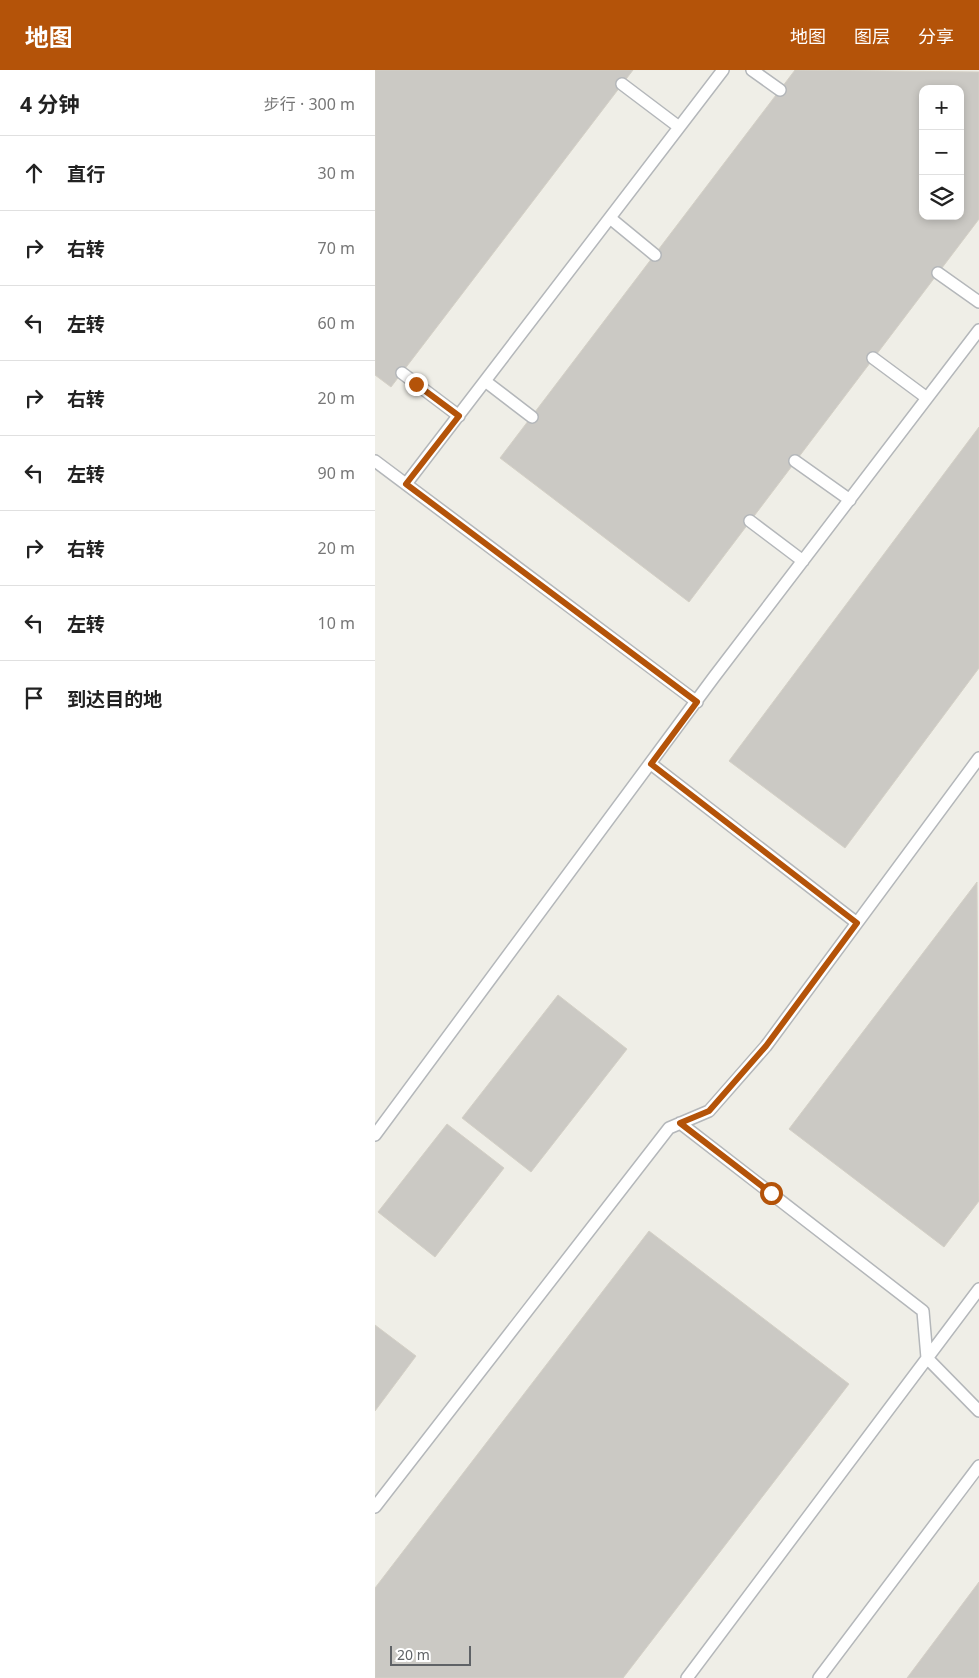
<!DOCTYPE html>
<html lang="zh">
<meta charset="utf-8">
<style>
:root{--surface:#fff;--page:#f6f6f6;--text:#222;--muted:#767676;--line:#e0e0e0;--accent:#b45309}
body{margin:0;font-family:"Noto Sans","Noto Sans SC",sans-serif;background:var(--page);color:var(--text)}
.controls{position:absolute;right:15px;top:15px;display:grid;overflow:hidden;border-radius:10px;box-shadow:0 2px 8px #0003}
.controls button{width:45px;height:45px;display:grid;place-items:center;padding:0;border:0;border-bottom:1px solid var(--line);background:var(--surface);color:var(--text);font:25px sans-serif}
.scale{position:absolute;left:15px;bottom:12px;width:81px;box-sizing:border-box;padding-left:5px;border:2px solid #5f6266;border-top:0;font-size:14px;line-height:18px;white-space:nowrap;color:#5f6266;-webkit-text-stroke:4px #fff;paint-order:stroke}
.stop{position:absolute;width:15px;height:15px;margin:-11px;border:4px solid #b45309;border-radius:50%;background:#fff}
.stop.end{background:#b45309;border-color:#fff;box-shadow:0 1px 5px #0008}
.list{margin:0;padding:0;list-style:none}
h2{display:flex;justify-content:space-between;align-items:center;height:65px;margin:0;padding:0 20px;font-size:21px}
h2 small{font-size:16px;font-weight:400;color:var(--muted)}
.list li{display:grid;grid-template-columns:32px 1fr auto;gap:15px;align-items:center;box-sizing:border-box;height:75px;padding:0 20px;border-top:1px solid var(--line)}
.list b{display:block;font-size:19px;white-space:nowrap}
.list em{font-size:16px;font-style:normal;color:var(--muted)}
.icon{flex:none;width:28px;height:28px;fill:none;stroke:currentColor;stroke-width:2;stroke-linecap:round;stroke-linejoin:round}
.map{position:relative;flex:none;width:604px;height:1608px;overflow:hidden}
header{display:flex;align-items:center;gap:30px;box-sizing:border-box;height:70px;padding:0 25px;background:var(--accent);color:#fff}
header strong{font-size:24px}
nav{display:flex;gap:28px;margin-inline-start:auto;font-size:18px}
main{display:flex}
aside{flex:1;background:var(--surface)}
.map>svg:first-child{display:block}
.building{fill:#cbc9c4;stroke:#d4d0c6;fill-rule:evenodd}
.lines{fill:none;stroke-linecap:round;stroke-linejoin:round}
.service-casing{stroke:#b4b7ba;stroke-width:14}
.service{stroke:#fff;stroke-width:11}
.route{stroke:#b45309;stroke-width:6}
</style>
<header>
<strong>地图</strong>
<nav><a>地图</a><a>图层</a><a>分享</a></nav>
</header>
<main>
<aside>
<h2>4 分钟<small>步行 · 300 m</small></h2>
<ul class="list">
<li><svg class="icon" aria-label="ahead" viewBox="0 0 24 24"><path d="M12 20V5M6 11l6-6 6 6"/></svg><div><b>直行</b></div><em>30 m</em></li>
<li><svg class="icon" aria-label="right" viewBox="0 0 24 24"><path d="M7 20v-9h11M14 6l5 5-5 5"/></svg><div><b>右转</b></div><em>70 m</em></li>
<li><svg class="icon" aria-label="left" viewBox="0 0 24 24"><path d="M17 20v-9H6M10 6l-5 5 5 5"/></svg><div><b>左转</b></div><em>60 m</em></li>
<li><svg class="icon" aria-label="right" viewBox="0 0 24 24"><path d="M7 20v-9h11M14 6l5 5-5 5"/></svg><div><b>右转</b></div><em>20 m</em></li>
<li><svg class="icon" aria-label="left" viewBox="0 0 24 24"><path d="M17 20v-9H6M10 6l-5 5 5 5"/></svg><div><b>左转</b></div><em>90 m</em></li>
<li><svg class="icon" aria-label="right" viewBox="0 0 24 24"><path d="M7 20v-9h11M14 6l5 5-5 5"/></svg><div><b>右转</b></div><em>20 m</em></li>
<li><svg class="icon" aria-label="left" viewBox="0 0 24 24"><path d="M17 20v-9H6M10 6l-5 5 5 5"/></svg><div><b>左转</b></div><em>10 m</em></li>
<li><svg class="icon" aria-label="arrive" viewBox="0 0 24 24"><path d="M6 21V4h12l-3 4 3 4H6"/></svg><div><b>到达目的地</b></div></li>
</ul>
</aside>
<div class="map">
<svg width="604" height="1608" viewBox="0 0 604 1608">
<rect width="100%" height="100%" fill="#efeee7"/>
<path class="building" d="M0,0H258L16,317L0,305Z
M420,0L604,2V149L314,532L125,388ZM548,19H585V146H548Z
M604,357V598L470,778L354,691Z
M602,812L604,1131L569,1177L414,1059Z
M183,925L252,979L156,1102L87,1048Z
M72,1054L129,1098L60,1187L3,1142Z
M274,1161L474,1314L248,1608H0V1518Z
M0,1255L41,1286L0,1341Z
M604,1512V1608H532Z"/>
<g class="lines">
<g class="service-casing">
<path id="service" d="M377,0L405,20
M247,14L304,57
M235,148L280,185
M563,203L604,232
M498,288L552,328
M27,303L84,346
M110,311L157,347
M0,391L322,632
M420,391L475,430
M31,414L348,0
M375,451L428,491
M276,694L482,853
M305,1053L548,1241L552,1288L604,1341
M0,1065L339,607L604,260
M0,1437L294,1058L334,1041L391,976L604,688
M312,1608L604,1219
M444,1608L604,1396"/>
</g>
<use href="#service" class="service"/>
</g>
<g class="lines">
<path class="route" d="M41,314L84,346L31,414L322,632L276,694L482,853L391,976L334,1041L305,1053L396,1123"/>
</g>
</svg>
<div class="controls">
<button>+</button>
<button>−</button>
<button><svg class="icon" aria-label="layers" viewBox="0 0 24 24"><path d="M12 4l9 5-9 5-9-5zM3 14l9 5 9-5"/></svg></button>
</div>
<div class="scale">20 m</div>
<div class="stop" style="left:396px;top:1123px"></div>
<div class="stop end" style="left:41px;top:314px"></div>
</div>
</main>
